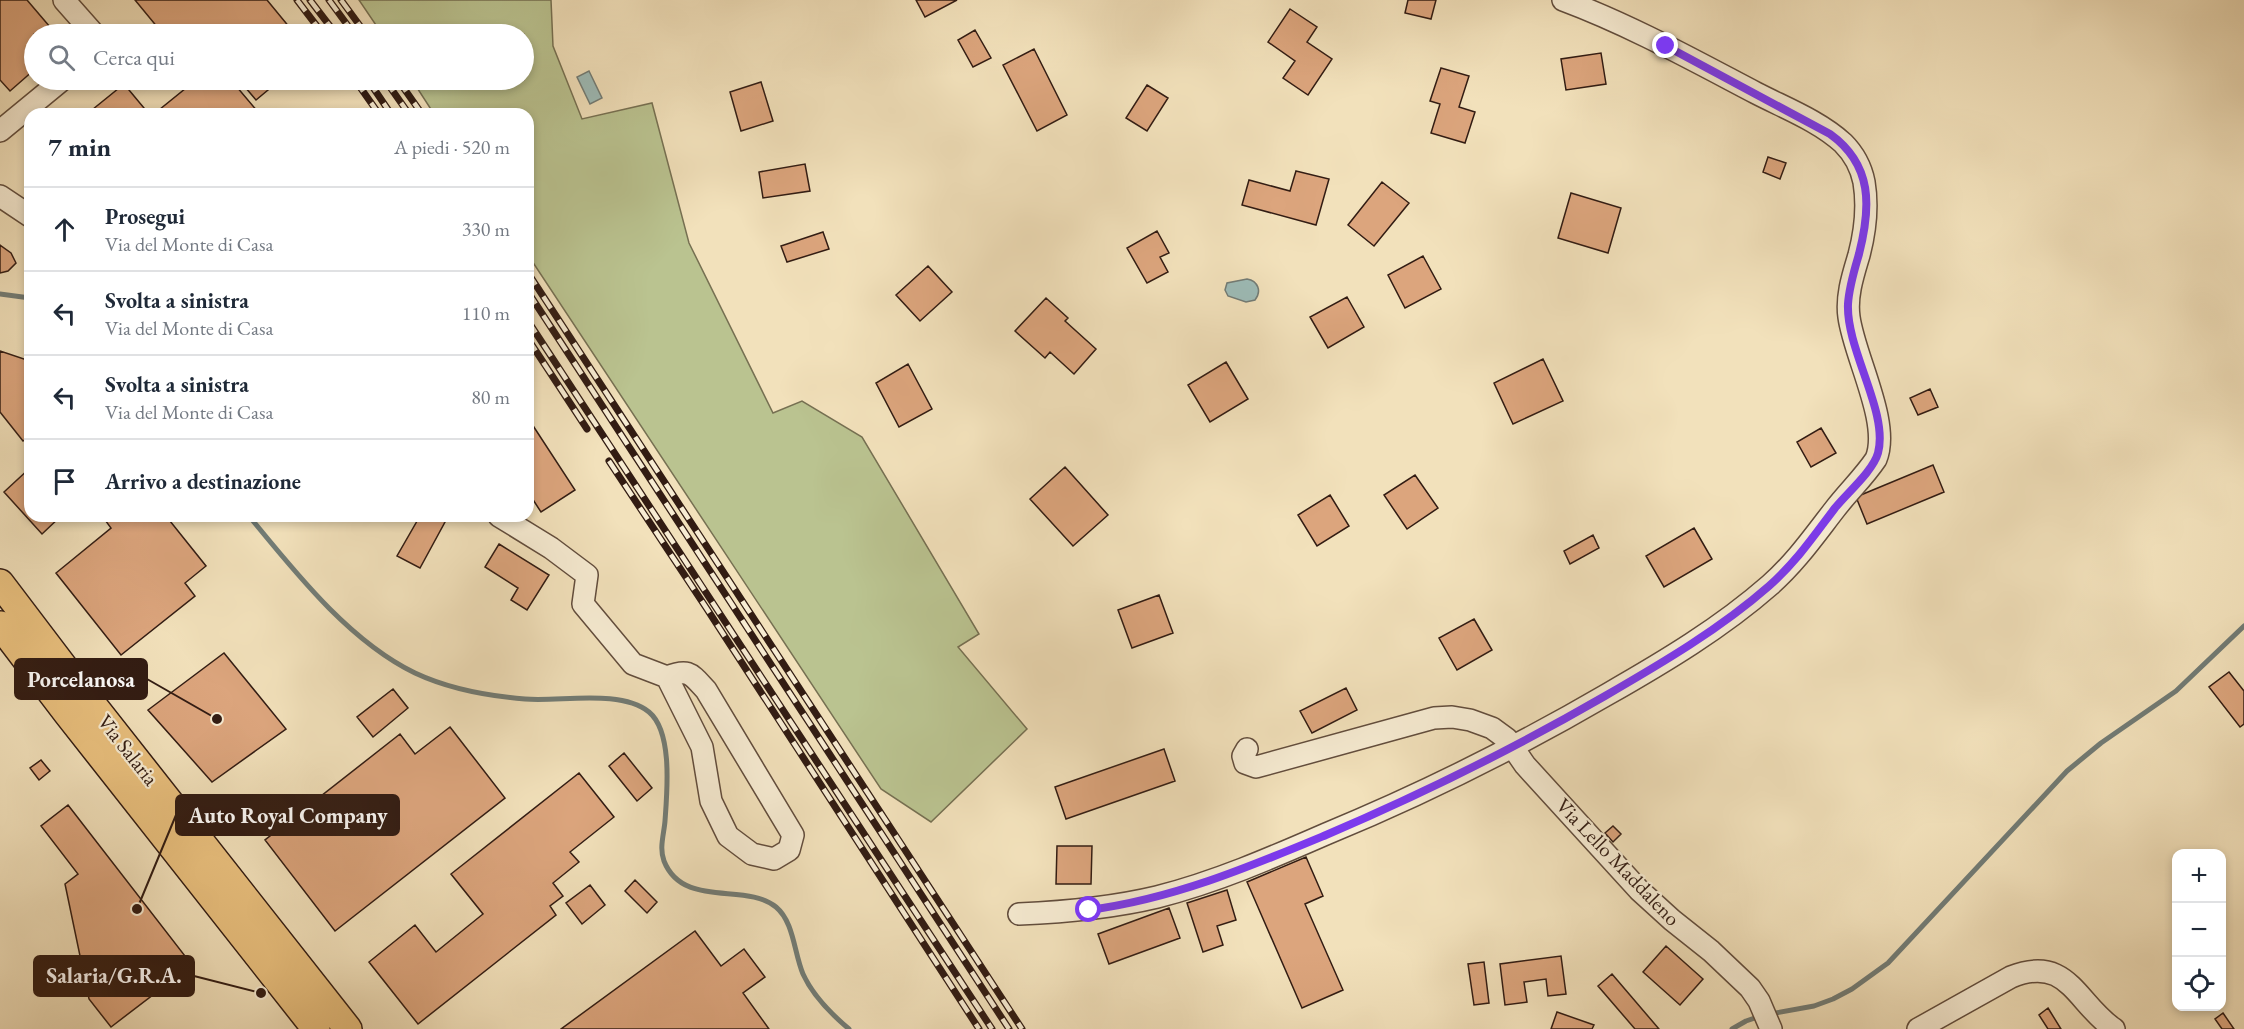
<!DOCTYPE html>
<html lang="it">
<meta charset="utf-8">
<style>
:root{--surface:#fff;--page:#f2f2f3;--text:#1f2937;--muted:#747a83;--line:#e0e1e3}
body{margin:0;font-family:"EB Garamond",serif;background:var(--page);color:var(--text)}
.controls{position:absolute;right:18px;bottom:18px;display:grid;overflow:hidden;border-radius:12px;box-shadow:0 3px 9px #0003}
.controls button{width:54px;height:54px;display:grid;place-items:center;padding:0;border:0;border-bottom:2px solid var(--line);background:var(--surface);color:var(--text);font:30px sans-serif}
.stop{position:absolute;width:18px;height:18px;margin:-14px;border:4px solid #7c3aed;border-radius:50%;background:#fff}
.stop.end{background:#7c3aed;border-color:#fff;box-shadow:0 2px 6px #0008}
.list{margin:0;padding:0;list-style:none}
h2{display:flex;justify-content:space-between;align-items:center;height:78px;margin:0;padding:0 24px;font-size:26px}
h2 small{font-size:20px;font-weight:400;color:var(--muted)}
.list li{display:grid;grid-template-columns:39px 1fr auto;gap:18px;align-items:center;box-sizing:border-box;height:84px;padding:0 24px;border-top:2px solid var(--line)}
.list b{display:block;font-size:22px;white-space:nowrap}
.list p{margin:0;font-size:20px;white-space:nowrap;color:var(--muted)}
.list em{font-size:20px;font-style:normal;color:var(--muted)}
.icon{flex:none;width:33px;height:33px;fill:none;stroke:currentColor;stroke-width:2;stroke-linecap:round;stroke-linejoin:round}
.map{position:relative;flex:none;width:2244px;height:1029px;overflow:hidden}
.search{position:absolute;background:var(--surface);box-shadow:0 3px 9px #0003;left:24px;top:24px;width:510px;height:66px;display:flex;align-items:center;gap:15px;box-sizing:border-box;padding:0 21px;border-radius:33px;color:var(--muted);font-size:22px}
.panel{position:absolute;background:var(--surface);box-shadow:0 3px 9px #0003;left:24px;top:108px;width:510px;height:414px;border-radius:18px}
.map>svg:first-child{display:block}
.green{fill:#bac390;stroke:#767052;stroke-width:1.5}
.water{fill:#9dbcb8;stroke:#727c76;stroke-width:1.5}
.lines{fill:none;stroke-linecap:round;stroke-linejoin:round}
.stream{stroke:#727c76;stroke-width:5}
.building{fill:#dca57d;stroke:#321c13;stroke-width:1.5}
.minor-casing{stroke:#624d3d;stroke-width:24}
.major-casing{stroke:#321c13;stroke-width:30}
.minor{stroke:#f7ecd3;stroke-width:21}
.major{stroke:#e9c07e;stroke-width:27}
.rail-casing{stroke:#321c13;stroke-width:7}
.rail{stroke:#f7ecd3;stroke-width:4.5;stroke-dasharray:14;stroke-linecap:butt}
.route{stroke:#7c3aed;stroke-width:8}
.labels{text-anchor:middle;stroke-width:4.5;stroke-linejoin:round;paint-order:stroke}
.street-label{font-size:21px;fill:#321c13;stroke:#f7ecd3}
.leader{fill:none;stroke:#321c13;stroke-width:2}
.callout-dot{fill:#321c13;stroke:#f7ecd3;stroke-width:2}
.callout{fill:#321c13;stroke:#321c13;stroke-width:2}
.callout-label{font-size:22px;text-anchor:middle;font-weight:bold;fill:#fff}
</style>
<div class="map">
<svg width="2244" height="1029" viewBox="0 0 2244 1029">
<rect width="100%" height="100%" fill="#f2e1bb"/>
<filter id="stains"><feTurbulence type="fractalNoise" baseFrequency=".00333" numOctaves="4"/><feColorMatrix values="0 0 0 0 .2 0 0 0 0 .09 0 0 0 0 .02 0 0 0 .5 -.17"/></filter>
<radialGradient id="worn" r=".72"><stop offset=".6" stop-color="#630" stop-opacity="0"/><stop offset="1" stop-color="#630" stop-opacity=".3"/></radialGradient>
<path class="green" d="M359,0H551L553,46L582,119L652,103L689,243L773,413L802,401L862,437L979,634L958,647L1027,729L931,822L881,789L528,255V114H434L412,80H524V34H382Z"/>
<path class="water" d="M589,71L602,98L590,104L577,77Z
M1247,279C1258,281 1262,291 1255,300L1246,302L1228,296L1225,290L1227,283Z"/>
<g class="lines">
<path class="stream" d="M0,294L30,298
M249,516C295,572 349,641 415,673C449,689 488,696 525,699C561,702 620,689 649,712C673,732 667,792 665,821C664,834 659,848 664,861C683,909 746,882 776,907C794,922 794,953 803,974C813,996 830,1013 849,1029
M1770,1014L1814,1006L1833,999L1852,989L1888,963L2067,771L2101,743L2176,691L2244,626
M1732,1029L1746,1021L1761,1016"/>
</g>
<path class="building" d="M0,0H27L56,34H34V70L10,91L0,80Z
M135,0H267L295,34H203L198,28L190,34H163Z
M916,0H957L925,17Z
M1408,0H1436L1431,19L1405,13Z
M1290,9L1317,27L1307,42L1332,59L1308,95L1283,78L1295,61L1268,42Z
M975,30L991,58L973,67L958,40Z
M1034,49L1067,115L1037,131L1003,65Z
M1601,53L1606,84L1566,90L1561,59Z
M1441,68L1469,76L1459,107L1475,112L1465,143L1431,133L1440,104L1430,101Z
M196,80H231L258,112L255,114H154Z
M239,80H280L256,100Z
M761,82L773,121L741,131L730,92Z
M124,84L149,114H87Z
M1147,85L1168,98L1147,131L1126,118Z
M1768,157L1786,163L1780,179L1763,172Z
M805,164L810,191L763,198L759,172Z
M1296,171L1329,179L1316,225L1242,205L1249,180L1290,191Z
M1382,182L1409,203L1374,246L1348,225Z
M1571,193L1621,208L1608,253L1558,238Z
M1157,231L1169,253L1160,257L1168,272L1147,283L1127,248Z
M823,232L829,249L787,262L781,246Z
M0,245L11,253L16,263L8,271L0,273Z
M1423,256L1441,289L1405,308L1388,275Z
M928,266L952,292L920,321L896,295Z
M1347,297L1364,327L1328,348L1310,317Z
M1046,298L1068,318L1065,321L1096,349L1074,374L1050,352L1045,358L1015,331Z
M0,351L30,361V436L23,441L0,412Z
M1543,359L1563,401L1513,424L1494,383Z
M1226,362L1248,399L1210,422L1188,385Z
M908,364L932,409L899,427L876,383Z
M1930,389L1938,407L1918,415L1910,398Z
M528,418L575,490L541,512L528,492Z
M1821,428L1836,453L1811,467L1797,442Z
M1933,465L1944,492L1867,524L1856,497Z
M1065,467L1108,515L1073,546L1030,499Z
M30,468V516H61L42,534L4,492Z
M1415,475L1438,508L1407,529L1384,495Z
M1330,495L1349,526L1317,546L1298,515Z
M110,516H166L206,566L185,583L195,596L121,655L56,573L111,528L105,520Z
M420,516H435L445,522L420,568L397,556Z
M1694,528L1712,559L1664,587L1646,556Z
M1593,535L1599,548L1570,564L1564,551Z
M499,544L549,575L527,610L511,600L518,588L485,567Z
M1159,595L1173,633L1132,648L1118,610Z
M1474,619L1492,650L1457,670L1439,638Z
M224,653L286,729L212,782L148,710Z
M2229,672L2244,691V724L2240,727L2209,687Z
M1346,688L1357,710L1312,733L1300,711Z
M393,689L408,708L373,737L357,717Z
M450,727L505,798L335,931L265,840L400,734L415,754Z
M1164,749L1175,781L1066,819L1055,787Z
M624,753L652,788L637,801L609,766Z
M41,760L50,771L39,780L30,768Z
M579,773L614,817L570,852L579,862L553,883L563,896L550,906L556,915L418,1024L369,962L415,925L436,952L483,914L451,874Z
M68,805L192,965L111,1027L89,999L65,884L78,874L41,826Z
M1613,826L1621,834L1613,842L1605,833Z
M1057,846H1092L1091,884H1056Z
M1306,857L1323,896L1305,904L1343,990L1302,1008L1247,882Z
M635,880L657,902L647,913L625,891Z
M590,885L605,905L582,924L566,903Z
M1227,890L1236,920L1217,926L1223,945L1203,952L1187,903Z
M1169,908L1180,938L1109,964L1098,934Z
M695,931L721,966L744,949L765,977L743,993L769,1029H561Z
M1666,946L1703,979L1680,1005L1643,972Z
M1561,956L1566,994L1548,996L1546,979L1524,982L1527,1002L1505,1005L1500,964Z
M1484,962L1489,1003L1474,1005L1468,964Z
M1612,974L1659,1029H1635L1598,986Z
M2048,1008L2061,1029H2048L2039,1015Z
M1557,1012L1594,1025L1592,1029H1551Z
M2223,1013L2234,1029H2222L2215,1019Z"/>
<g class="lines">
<g class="minor-casing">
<path id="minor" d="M64,0L94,34
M0,131L62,80
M0,196L30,216
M499,516L551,548L587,575L583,604L633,664L667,677C689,668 691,674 706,690L793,835L789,850L774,859L752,854L728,836L711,801L702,747L667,677
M1247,749L1243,756L1245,763L1256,767L1434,718L1452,717L1470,720L1492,728L1507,739L1525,765L1639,890L1672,920L1711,951L1750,988L1759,1001L1771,1029
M1019,914C1066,912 1111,908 1157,897C1216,882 1271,858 1326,834C1423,794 1517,747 1608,694C1664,662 1721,628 1770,585C1796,562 1814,536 1835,509C1848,492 1864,477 1876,459C1891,423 1854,356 1849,317C1846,296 1853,275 1859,255C1865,232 1868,206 1864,182C1861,167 1854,154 1843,143C1819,121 1785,108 1756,93C1693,60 1630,25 1563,0
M1918,1029L2011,977C2068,954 2076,1003 2114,1029"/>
</g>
<g class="major-casing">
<path id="major" d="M0,583L85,695L348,1029
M0,625L67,713L316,1029"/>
</g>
<use href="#minor" class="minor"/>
<use href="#major" class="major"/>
<g class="rail-casing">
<path id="rail" d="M297,0L323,34
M310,0L336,34
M329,0L354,34
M341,0L366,34
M355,80L379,114
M368,80L391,114
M385,80L409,114
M398,80L422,114
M528,273L1022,1029
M528,292L1009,1029
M528,321L992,1029
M528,339L587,429
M609,461L707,609L979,1029"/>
</g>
<use href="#rail" class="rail"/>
</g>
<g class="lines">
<path class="route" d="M1089,910C1173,899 1249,867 1326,835C1422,794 1515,748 1605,696C1662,663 1720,629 1769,586C1797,561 1813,537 1835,508C1847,493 1873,471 1878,453C1889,412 1846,350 1848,304C1849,287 1854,271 1859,254C1871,207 1873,165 1830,134L1666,46"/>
</g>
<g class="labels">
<g class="street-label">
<text transform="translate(128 750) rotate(52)" y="7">Via Salaria</text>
<text transform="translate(1618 862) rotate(46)" y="7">Via Lello Maddaleno</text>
</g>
</g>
<path class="leader" d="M217 719L147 679M137 909L176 815M261 993L194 976"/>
<g class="callout-dot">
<circle cx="217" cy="719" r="6"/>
<circle cx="137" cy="909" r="6"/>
<circle cx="261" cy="993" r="6"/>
</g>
<g class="callout">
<rect x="15" y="659" width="132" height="40" rx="6"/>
<rect x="176" y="795" width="223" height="40" rx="6"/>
<rect x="34" y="956" width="160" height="40" rx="6"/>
</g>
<g class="callout-label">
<text x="81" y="687">Porcelanosa</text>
<text x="288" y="823">Auto Royal Company</text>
<text x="114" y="983">Salaria/G.R.A.</text>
</g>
<rect width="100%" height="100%" filter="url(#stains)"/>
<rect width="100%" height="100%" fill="url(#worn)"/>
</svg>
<div class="controls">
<button>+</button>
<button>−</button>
<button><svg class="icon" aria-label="locate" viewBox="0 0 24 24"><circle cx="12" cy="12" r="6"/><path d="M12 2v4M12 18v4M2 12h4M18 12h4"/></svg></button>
</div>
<div class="stop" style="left:1089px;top:910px"></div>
<div class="stop end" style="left:1666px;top:46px"></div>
<div class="search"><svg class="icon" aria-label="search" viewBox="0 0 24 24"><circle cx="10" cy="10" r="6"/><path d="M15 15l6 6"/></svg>Cerca qui</div>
<section class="panel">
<h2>7 min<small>A piedi · 520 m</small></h2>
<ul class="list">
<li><svg class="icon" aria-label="ahead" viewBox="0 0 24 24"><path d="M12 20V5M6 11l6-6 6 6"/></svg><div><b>Prosegui</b><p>Via del Monte di Casa</p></div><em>330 m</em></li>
<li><svg class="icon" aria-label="left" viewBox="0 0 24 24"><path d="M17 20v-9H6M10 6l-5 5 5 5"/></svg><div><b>Svolta a sinistra</b><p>Via del Monte di Casa</p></div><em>110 m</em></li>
<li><svg class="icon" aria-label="left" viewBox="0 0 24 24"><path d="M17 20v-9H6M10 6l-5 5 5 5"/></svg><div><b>Svolta a sinistra</b><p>Via del Monte di Casa</p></div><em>80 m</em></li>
<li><svg class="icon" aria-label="arrive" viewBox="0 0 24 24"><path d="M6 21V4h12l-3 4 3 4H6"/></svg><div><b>Arrivo a destinazione</b></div></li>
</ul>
</section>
</div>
